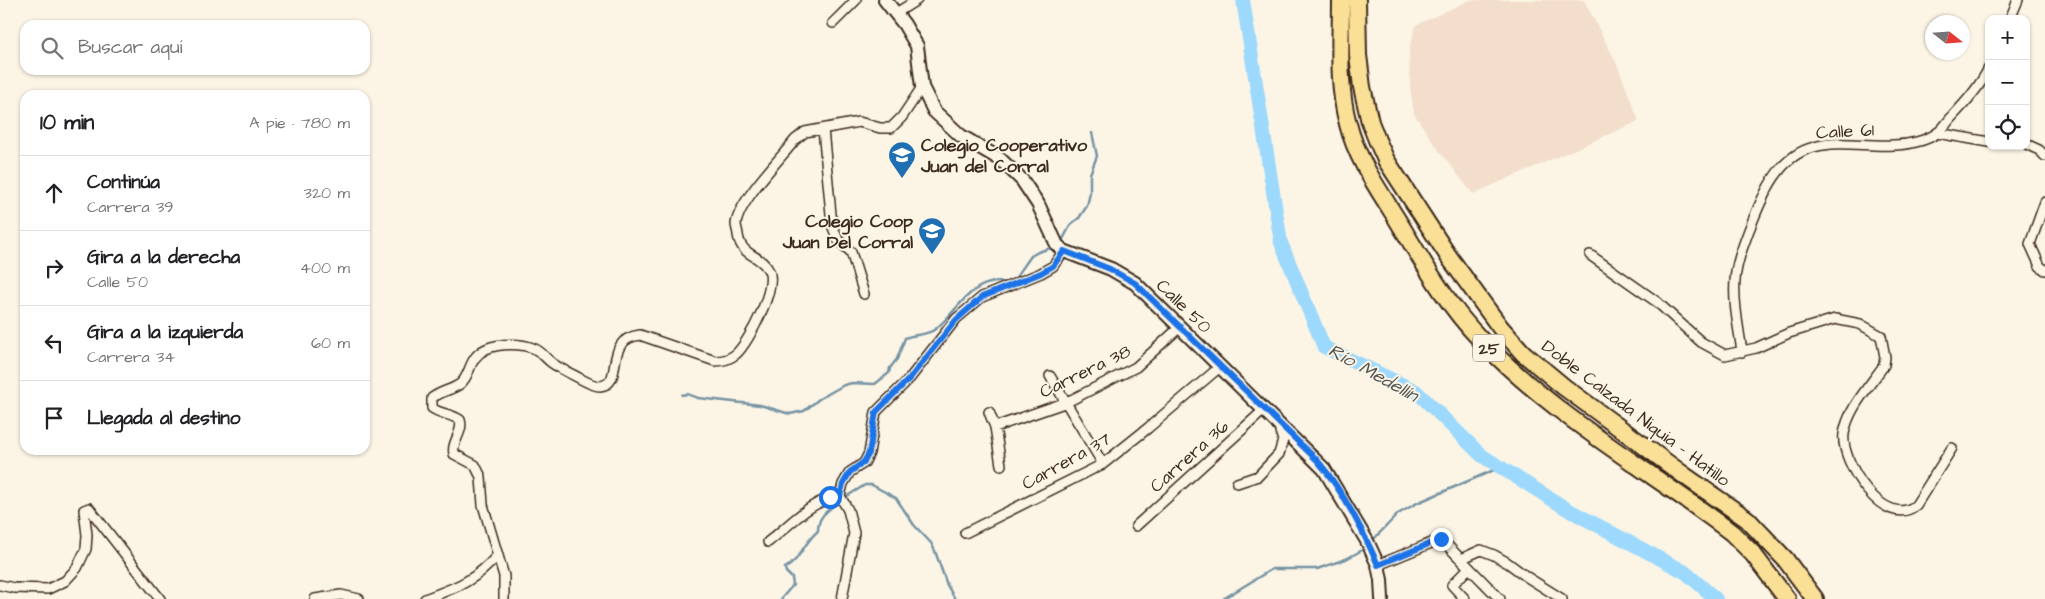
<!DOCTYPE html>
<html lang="es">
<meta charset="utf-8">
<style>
:root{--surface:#fff;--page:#f2f2f2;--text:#202124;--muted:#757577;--line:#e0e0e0}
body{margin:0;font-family:"Architects Daughter",sans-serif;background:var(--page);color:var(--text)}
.controls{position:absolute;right:15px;top:15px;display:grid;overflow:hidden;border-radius:10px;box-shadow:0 1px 4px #0004}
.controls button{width:45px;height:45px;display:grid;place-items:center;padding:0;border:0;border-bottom:1px solid var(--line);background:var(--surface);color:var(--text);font:25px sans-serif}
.compass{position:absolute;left:1925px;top:15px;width:45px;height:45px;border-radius:50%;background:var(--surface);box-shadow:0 1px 4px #0004;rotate:107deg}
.stop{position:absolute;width:15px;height:15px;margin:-11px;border:4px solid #1a73e8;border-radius:50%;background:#fff}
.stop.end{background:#1a73e8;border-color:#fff;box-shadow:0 1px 5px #0008}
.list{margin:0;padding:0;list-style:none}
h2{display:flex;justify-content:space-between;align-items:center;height:65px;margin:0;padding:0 20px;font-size:21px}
h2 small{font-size:16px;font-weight:400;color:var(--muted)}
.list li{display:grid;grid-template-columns:32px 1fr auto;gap:15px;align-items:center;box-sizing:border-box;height:75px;padding:0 20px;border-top:1px solid var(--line)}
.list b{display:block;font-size:19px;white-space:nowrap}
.list p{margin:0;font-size:16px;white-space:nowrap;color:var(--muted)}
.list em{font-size:16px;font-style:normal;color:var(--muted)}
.icon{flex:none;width:28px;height:28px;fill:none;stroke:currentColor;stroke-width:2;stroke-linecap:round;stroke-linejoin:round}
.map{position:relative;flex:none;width:2045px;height:599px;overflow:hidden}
.search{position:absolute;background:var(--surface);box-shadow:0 1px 4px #0004;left:20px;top:20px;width:350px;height:55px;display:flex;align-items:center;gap:12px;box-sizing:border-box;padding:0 18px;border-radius:15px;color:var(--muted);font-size:19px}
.panel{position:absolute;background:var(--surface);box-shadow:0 1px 4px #0004;left:20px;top:90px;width:350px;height:365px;border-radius:15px}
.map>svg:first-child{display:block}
.built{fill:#f2decb}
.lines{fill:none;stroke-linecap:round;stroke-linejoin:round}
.stream{stroke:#7593a4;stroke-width:2.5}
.river{stroke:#9cd9fd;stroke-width:14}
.street-casing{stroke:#3b2a1e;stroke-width:12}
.secondary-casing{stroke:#3b2a1e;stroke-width:16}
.highway-casing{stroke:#3b2a1e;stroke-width:20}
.street{stroke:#fcf5e5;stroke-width:9}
.secondary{stroke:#fcf5e5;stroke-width:12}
.highway{stroke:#fadf96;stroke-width:16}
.route{stroke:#1a73e8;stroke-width:6}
.labels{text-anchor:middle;stroke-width:4;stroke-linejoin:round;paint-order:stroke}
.shield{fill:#fcf5e5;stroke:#75675a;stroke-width:1}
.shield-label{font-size:16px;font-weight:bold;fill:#3b2a1e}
.street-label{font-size:18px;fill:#3b2a1e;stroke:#fcf5e5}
.poi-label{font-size:18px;font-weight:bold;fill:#3b2a1e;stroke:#fcf5e5;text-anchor:start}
.water-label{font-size:19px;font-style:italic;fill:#535656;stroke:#fcf5e5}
</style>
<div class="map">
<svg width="2045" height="599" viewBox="0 0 2045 599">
<rect width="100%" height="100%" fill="#fcf5e5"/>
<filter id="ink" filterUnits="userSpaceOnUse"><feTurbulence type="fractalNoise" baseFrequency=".02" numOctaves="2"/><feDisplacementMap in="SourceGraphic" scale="10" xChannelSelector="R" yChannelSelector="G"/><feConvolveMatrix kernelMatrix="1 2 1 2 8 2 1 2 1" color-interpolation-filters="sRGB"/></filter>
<g filter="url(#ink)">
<path class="built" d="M1470,0H1584L1617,64L1639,121L1473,194L1440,152L1414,114L1410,86L1409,50L1416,25Z"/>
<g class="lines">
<path class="stream" d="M1061,243L1071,224L1079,218L1087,206L1090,193V174L1097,156L1092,133
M1014,280L1031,256L1038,252L1051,248
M682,395L687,394L698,398L760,405L790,414L804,411L819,399L844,385L852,383L875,384L889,373L890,368L897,359L905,338C914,334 924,336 934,330C953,317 966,288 990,283C996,281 1003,283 1010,282
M844,498L865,485H872L896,498L914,525L931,543L935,551L947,585L955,599
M1371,542L1398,514L1417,503L1501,467
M781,599L793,585L792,578L786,572L785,568C799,562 804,542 818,531C818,516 827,511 838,502
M1223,599L1272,569H1317L1346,559L1366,548"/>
<path class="river" d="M1243,0L1281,243L1324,347L1416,391L1481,455L1567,509L1685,572L1716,599"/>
<g class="street-casing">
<path id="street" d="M896,13L917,0
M2010,19L2018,0
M833,23L856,0
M823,129L832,225L838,240L851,252L864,294
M1937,133L1989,142
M2026,144L2039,150L2045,156
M2045,202L2030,244L2040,266L2045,270
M1590,255L1657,302L1701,342L1725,355L1756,348L1789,333L1835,319L1860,324L1881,336L1885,357L1884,365C1870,386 1848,408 1844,434C1840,462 1885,531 1916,505L1952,448
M1742,352C1739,329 1733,304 1735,281C1736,264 1743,246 1749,230C1762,198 1777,156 1814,147C1840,140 1867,147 1894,145C1906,145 1927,141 1937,133C1942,130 1946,124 1950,119C1965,103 1979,88 1989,68
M1050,376L1103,464
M989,412L995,427L1001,465
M995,427L1067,402L1136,367L1180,327
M1237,483L1258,476L1279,454L1283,440L1280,431V427
M1136,526L1265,409
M965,533L1103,464L1148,428L1221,366
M768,542C790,525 812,499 840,496
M1461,559L1481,550L1494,555L1508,563L1527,577L1562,599
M1378,565L1441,539L1500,599
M0,585L14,588L48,589L65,581L77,568L86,549L87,535L84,510L89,508L160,599
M315,599L341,595L359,599
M425,599C457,587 475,581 498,555
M504,599V576L483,505L481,477L475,465L454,454C451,442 464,432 460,420C451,414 440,414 432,408V398C441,391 452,390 460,384C472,375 467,358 486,349C499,343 523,343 535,349C542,352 546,359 552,363C560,369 570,373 579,378C585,381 593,386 600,386C626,384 601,340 640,335L715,361C724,361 730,359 736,354C749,342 777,288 769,271C761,254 741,257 738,235C738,232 736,227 736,224C739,201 780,159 795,140L805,132L859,122L880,128H891L902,117L922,87
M842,599L854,533L848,510L840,496L843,484L850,472L864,463L869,453L876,412L910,378L956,319L982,297L1041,273L1053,266L1064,251
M1465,599L1452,585L1469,568"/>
</g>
<g class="secondary-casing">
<path id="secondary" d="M885,0L904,24L917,46L922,87L934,111L961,136L1000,159L1022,180L1038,204L1057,245L1064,251L1111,269L1135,283L1324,469L1367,541L1378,565L1381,580L1382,599"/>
</g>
<g class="highway-casing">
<path id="highway" d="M1341,0C1341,41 1337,84 1348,124C1357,160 1379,190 1398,221C1423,262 1447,305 1480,339C1554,417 1647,468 1732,533L1753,554L1787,599
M1357,0L1358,55L1362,87L1370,122L1377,140L1386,160L1449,257L1500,327L1523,353L1564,387L1685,476L1747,519L1785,559L1815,599"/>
</g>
<use href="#street" class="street"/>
<use href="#secondary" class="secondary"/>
<use href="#highway" class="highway"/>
</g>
</g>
<g class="lines" filter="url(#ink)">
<path class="route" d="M830,497L840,496L843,484L850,472L864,462L869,453L876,412L910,378L956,320L982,297L1041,273L1053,266L1064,251L1110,269L1135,283L1317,460C1342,489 1363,531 1378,565L1441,539"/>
</g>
<defs>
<g id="school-pin" transform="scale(1.4375)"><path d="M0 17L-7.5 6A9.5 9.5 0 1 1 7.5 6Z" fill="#1f6fb2" stroke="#fcf5e5"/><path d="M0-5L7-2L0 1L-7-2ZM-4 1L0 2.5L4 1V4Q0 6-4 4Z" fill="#fff"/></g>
</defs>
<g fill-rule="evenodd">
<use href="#school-pin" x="902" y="155"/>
<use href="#school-pin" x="932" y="231"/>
</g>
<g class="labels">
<rect class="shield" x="1473" y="334.5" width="32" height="27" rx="4"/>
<g class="shield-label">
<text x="1489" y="354">25</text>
</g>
<g class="street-label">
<text transform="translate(1845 131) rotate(-3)" y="6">Calle 61</text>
<text transform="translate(1184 306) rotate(44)" y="6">Calle 50</text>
<text transform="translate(1085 371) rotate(-26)" y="6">Carrera 38</text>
<text transform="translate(1636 413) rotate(37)" y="6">Doble Calzada Niquia - Hatillo</text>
<text transform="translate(1189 456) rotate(-42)" y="6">Carrera 36</text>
<text transform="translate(1066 461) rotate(-29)" y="6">Carrera 37</text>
</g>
<g class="poi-label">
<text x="921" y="151">Colegio Cooperativo<tspan x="921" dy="21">Juan del Corral</tspan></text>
<text x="913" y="227" text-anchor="end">Colegio Coop<tspan x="913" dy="21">Juan Del Corral</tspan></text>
</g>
<g class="water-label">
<text transform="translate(1374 372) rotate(29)" y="7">Río Medellín</text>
</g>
</g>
</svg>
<div class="controls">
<button>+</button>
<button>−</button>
<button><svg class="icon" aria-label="locate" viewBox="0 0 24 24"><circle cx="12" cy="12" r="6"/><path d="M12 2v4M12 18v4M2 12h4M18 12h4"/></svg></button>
</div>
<svg class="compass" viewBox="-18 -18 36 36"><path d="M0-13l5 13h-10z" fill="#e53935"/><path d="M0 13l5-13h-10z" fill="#757577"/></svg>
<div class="stop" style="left:830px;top:497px"></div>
<div class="stop end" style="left:1441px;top:539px"></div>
<div class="search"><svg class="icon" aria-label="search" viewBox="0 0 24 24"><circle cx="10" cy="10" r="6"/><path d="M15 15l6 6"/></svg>Buscar aquí</div>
<section class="panel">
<h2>10 min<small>A pie · 780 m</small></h2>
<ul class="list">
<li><svg class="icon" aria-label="ahead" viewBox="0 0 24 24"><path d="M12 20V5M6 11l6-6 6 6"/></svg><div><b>Continúa</b><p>Carrera 39</p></div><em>320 m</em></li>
<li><svg class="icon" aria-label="right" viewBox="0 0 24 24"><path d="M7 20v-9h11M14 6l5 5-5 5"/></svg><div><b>Gira a la derecha</b><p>Calle 50</p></div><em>400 m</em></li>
<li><svg class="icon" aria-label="left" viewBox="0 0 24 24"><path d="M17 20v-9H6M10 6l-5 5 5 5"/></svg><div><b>Gira a la izquierda</b><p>Carrera 34</p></div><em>60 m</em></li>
<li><svg class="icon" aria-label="arrive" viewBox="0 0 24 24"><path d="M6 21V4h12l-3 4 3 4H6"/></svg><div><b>Llegada al destino</b></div></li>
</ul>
</section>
</div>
